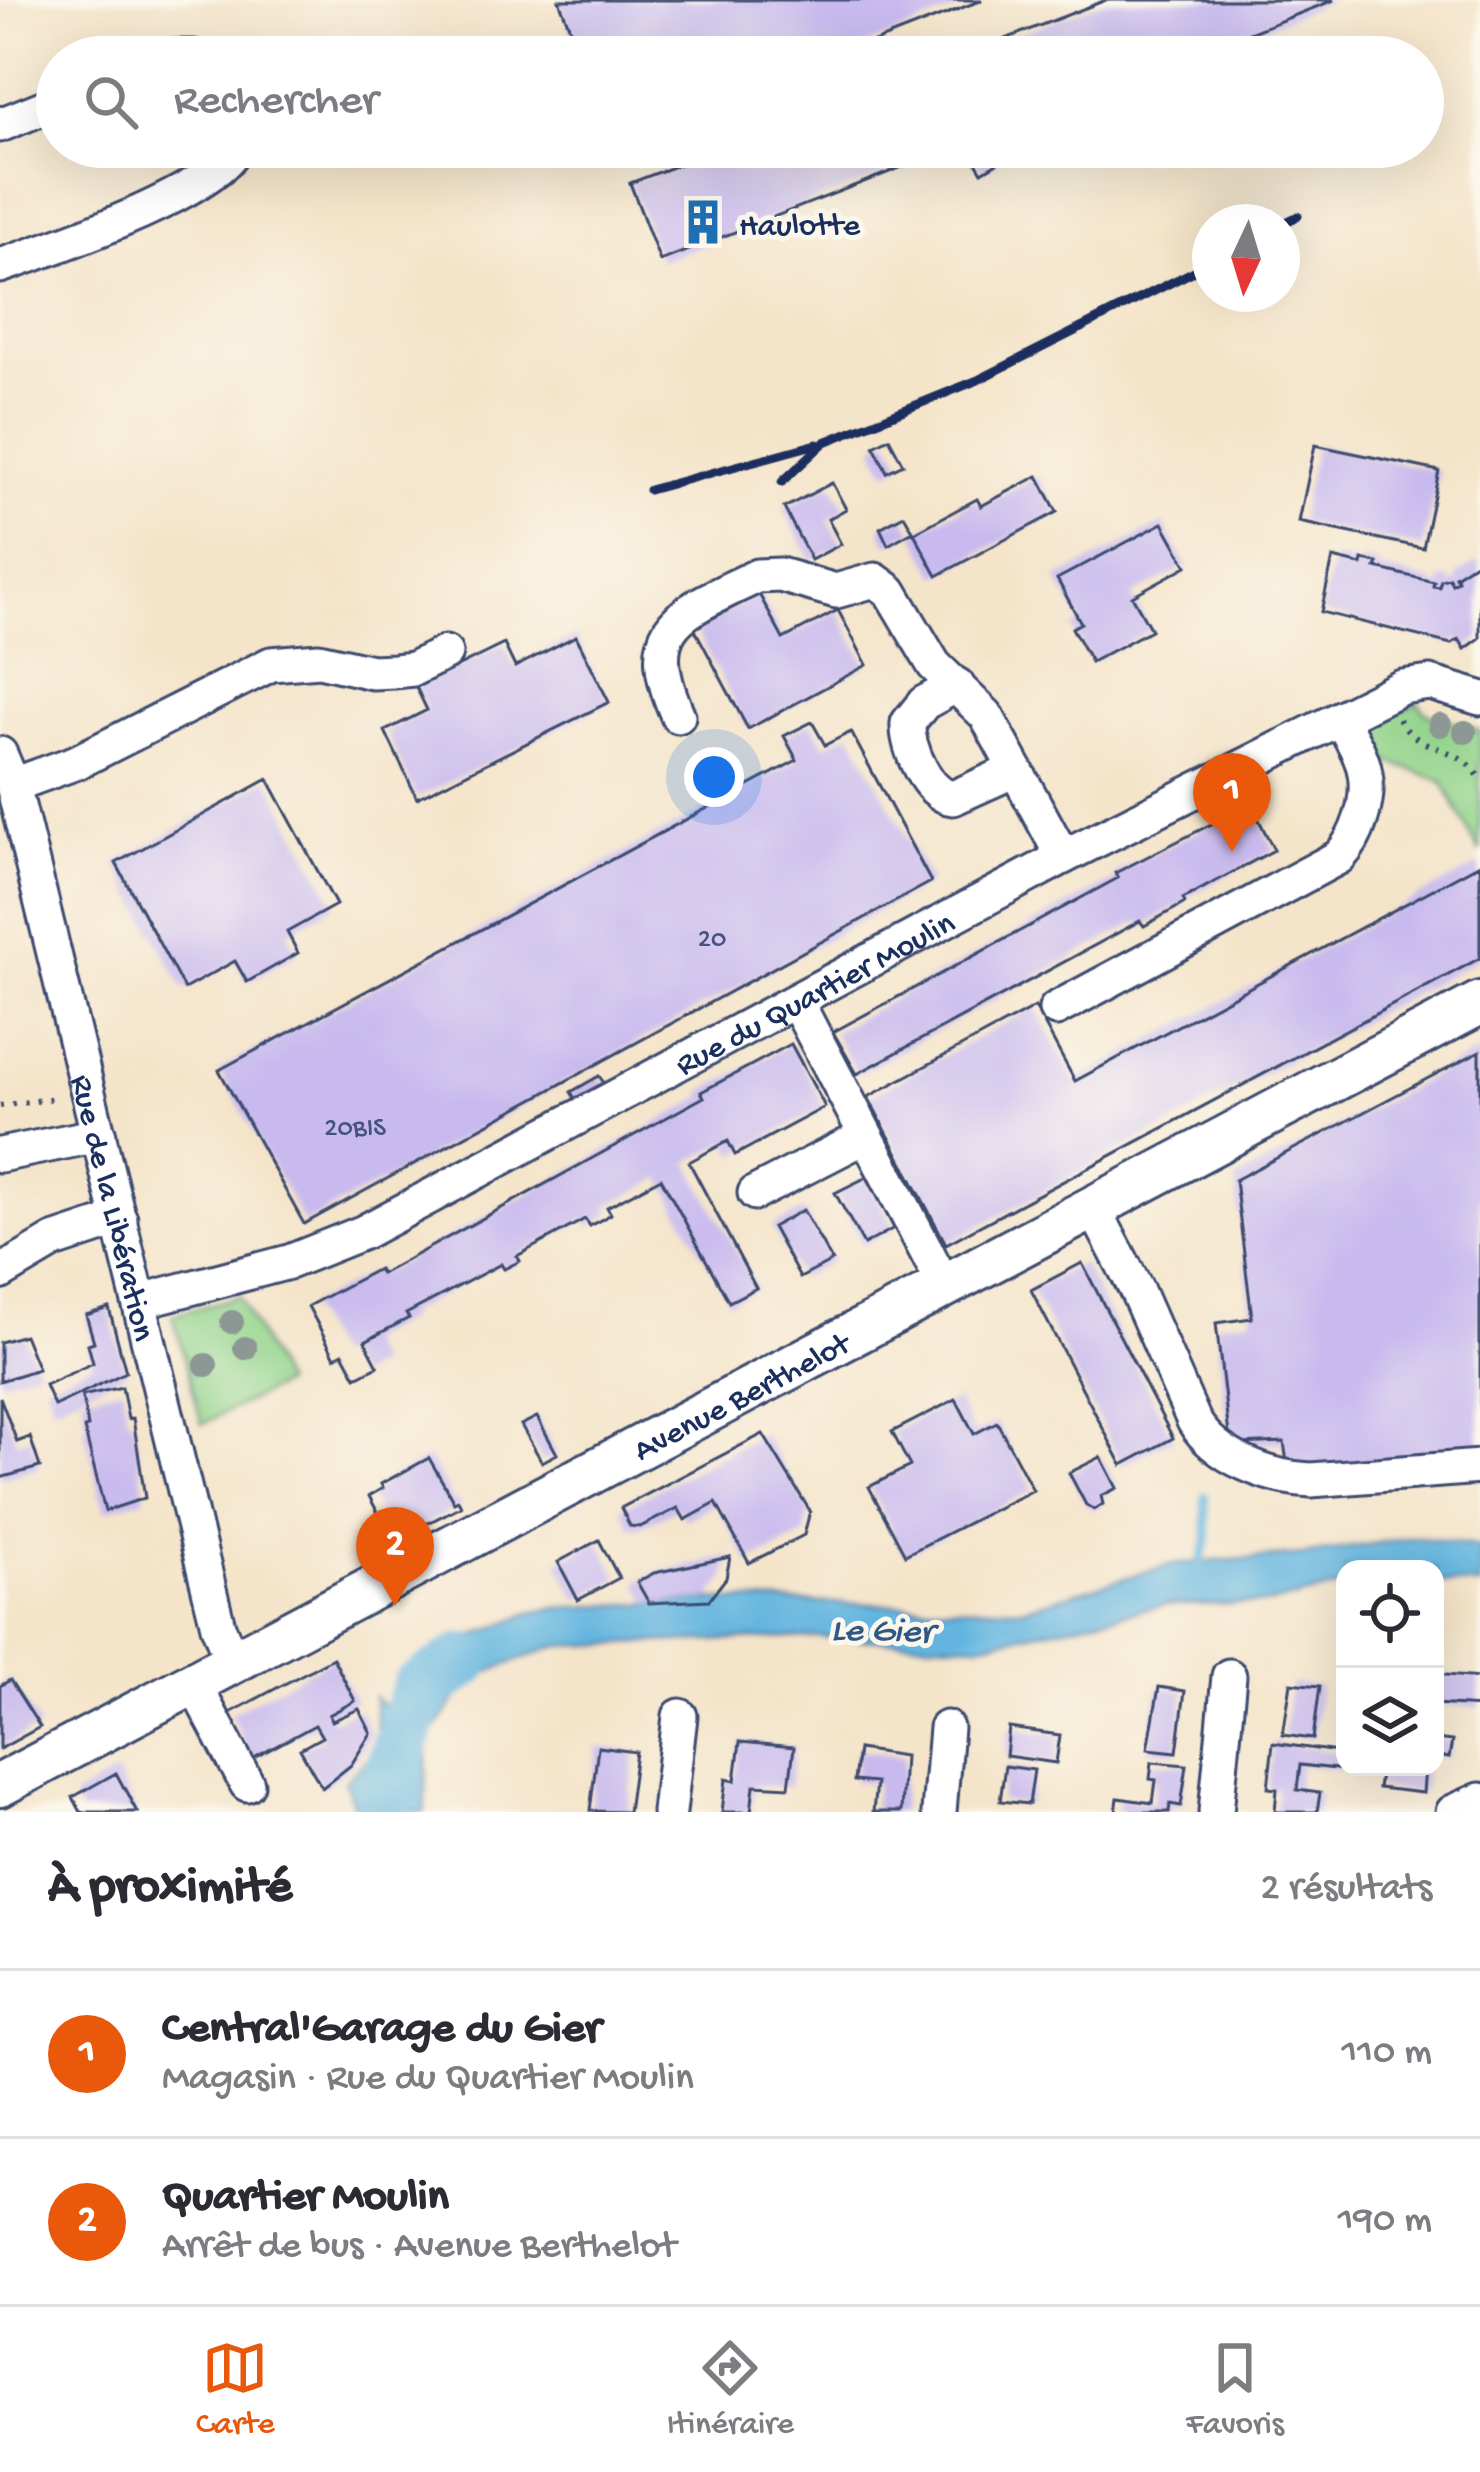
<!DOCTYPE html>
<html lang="fr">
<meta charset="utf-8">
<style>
:root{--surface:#fff;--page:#f7f7f7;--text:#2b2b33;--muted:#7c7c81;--line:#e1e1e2;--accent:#ea580c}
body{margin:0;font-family:"Gochi Hand",sans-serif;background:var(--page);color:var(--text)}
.controls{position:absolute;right:36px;bottom:36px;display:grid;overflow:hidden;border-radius:24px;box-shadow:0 12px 48px #0002}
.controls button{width:108px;height:108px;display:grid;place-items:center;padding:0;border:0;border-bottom:3px solid var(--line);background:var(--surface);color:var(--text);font:60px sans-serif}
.compass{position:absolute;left:1192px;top:204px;width:108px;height:108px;border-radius:50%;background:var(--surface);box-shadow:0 12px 48px #0002;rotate:184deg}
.you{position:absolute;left:714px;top:777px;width:42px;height:42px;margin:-30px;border:9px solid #fff;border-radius:50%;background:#1a73e8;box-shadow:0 0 0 18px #1a73e833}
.badge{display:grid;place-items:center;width:78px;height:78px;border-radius:50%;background:var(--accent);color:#fff;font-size:39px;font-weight:700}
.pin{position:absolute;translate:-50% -99px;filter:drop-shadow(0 3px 6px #0008)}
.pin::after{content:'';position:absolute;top:63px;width:42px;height:36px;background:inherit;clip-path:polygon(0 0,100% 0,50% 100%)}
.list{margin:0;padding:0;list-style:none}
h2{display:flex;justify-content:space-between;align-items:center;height:156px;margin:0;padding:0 48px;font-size:51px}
h2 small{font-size:39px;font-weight:400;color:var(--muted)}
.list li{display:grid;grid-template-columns:78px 1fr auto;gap:36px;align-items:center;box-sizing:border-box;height:168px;padding:0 48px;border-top:3px solid var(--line)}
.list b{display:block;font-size:45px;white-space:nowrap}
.list p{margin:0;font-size:39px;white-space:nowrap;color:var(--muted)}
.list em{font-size:39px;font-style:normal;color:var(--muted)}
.icon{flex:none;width:66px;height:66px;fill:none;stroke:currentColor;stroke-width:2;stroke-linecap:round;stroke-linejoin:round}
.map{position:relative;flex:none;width:1480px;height:1812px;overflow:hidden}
.search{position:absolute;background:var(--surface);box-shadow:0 12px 48px #0002;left:36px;right:36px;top:36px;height:132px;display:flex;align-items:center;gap:30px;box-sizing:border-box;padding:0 42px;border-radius:66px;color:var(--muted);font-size:45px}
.sheet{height:492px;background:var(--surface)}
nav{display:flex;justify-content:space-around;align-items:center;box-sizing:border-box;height:168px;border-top:3px solid var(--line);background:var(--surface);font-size:33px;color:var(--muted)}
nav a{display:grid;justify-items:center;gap:6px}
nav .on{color:var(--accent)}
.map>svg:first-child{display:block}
.green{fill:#91d38a;stroke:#568174;stroke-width:3}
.water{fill:#64b5df;stroke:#40729e;stroke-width:3}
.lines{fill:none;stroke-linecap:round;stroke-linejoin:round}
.stream{stroke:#64b5df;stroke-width:9}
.river{stroke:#64b5df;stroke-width:57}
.building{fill:#c8baee}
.minor-casing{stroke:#3c4a6e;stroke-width:39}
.major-casing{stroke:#3c4a6e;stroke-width:48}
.path{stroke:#3c4a6e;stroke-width:6;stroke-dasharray:3 9;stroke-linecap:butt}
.minor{stroke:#fff;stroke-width:33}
.major{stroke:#fff;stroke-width:42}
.rail{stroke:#1b2f5e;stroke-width:9}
.tree{fill:#8d9794}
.labels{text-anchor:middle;stroke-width:10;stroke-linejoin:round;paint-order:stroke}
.number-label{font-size:27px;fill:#465282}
.poi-label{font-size:33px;fill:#1b2f5e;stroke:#fbf7ec;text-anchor:start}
.street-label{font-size:33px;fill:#1b2f5e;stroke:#fbf7ec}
.water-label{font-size:36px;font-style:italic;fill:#315785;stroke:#fbf7ec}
</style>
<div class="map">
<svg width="1480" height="1812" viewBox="0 0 1480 1812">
<rect width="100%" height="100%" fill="#fbf7ec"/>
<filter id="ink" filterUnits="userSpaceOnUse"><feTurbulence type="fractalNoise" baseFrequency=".00833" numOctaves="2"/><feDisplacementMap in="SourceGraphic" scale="24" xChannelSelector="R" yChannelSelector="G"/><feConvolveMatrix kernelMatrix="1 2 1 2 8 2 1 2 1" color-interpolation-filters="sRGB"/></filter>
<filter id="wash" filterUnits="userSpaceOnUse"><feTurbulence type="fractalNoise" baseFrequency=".004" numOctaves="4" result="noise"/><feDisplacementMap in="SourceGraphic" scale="48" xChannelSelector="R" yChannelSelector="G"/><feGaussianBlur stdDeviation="2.7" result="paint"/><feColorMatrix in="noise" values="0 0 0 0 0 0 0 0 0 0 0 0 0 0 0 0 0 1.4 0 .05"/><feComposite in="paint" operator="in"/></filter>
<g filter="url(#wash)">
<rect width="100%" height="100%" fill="#f4e4c9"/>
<path class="green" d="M1418,702L1426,713L1480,731V852L1442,781L1389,762L1370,725Z
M239,1296L283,1384L202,1424L173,1315Z"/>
<path class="water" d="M1415,1537L1480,1547V1586L1435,1583V1569H1345V1586L1269,1604L1164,1605L980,1644L820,1637L557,1646L470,1679L433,1733L389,1695L423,1662L460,1641L530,1613L555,1608L709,1600L1023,1608L1173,1564L1303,1555Z
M374,1697L428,1744L425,1812H356L345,1781L378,1747Z"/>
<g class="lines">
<path class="stream" d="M1198,1573L1207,1540L1205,1496"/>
<path class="river" d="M383,1812L387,1786L419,1690L462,1662"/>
</g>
<g id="blocks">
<path class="building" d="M559,0H982L836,57H581Z
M1106,0H1334L1188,57H959Z
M725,147H954L660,261L630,183Z
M982,147H990L999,162L982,172L971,154Z
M889,438L903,464L887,472L874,446Z
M1315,445L1439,471L1423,548L1299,522Z
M1038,476L1057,512L937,576L914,533L977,499L981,506Z
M832,483L846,509L828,519L841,544L811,560L784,508Z
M904,515L913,531L888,545L880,528Z
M1163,523L1187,566L1132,596L1151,630L1091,662L1072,628L1081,623L1057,579Z
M1333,558L1362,565L1363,560L1378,563L1376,568L1434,582L1433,586L1439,587L1441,580L1449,578L1452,584L1458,580L1455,576L1480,560V638L1465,649L1459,639L1451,644L1321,612Z
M759,594L783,639L838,610L867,665L748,729L694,628Z
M576,636L609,702L417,798L385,731L427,710L416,687L504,644L515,667Z
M812,722L825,745L851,732L931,882L304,1224L219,1070L797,760L784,736Z
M268,779L336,905L287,932L298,953L247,982L235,961L184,989L116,863Z
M1251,804L1274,850L1183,899L1185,903L1144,926L1140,921L857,1074L833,1032L1118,878L1115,873Z
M1480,864V958L946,1244L868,1097L1035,1007L1075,1081Z
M791,1044L825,1107L735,1155L728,1141L689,1162L756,1288L729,1302L661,1178L607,1207L611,1214L590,1226L585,1219L517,1256L520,1261L504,1269L501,1264L406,1314L409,1318L365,1341L378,1366L356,1377L343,1353L335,1357L308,1306L378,1269L381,1274L704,1097L701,1092Z
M1480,1051V1452L1288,1469L1284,1442L1238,1444L1229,1435L1216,1323L1252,1318L1235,1180Z
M599,1076L609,1090L580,1106L571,1092Z
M867,1177L894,1228L864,1245L835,1193Z
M803,1210L832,1261L800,1278L772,1227Z
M1082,1263L1173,1438L1122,1465L1031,1290Z
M109,1308L126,1372L54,1406L45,1385L93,1363L88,1344L94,1342L86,1315Z
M24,1335L38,1369L0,1381V1342Z
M122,1387L128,1419L133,1418L145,1498L105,1511L84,1428L88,1427L82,1396Z
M0,1397L17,1442L30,1437L40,1467L0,1478Z
M956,1399L974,1434L997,1422L1033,1490L905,1555L869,1487L910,1466L892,1432Z
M537,1417L557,1454L542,1462L521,1425Z
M763,1434L810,1511L804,1535L749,1563L716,1503L685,1520L678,1508L640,1527L630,1526L621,1508Z
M1101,1457L1117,1488L1101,1496L1103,1504L1094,1510L1086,1505L1069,1473Z
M429,1458L454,1502L458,1500L461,1506L393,1541L369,1496L383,1488L381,1484Z
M599,1540L619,1578L578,1600L558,1562Z
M730,1557L726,1578L709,1600L649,1603L637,1582L654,1573Z
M333,1658L355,1701L329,1715L332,1721L359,1709L371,1733L351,1765L322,1788L300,1749L322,1737L315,1725L252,1759L230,1713Z
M1435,1674L1480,1678V1707L1435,1704Z
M10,1680L40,1727L0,1749V1686Z
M1291,1683L1320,1686L1313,1739L1283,1735Z
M1159,1687L1185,1691L1177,1752L1148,1749Z
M1009,1728L1060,1735L1056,1763L1006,1756Z
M1435,1739L1452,1741L1449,1758L1435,1756Z
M740,1742L794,1747L789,1787L754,1785L751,1812H722L726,1779L735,1781Z
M1273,1743L1345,1753V1770L1300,1765L1297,1790L1320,1793L1317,1812H1275L1277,1789L1268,1788Z
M598,1747L636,1752L628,1812L590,1811Z
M858,1749L904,1756L901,1812H873L876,1783L854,1781Z
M1152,1762L1187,1765L1181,1806L1170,1804L1169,1812H1116L1118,1798L1153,1803L1156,1780L1150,1779Z
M1005,1766L1034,1770L1029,1804L1000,1801Z
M1381,1767H1425L1423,1793L1378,1788Z
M116,1773L137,1812H81L73,1797Z"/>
</g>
</g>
<g filter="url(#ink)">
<use href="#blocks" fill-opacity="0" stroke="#3c4a6e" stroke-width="3"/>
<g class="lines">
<g class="minor-casing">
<g id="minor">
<path d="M176,57H193"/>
<path d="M0,125L57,102"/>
<path d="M0,266C50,249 216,192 236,147"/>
<path d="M957,685L924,703L908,723C906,747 928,796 953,798L1015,770"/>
<path d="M678,716C637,622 682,613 757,576L780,575L836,591L875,580L890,591L934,665L986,715L1063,857"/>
<path id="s1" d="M0,754L13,785L218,1626L232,1662"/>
<path d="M13,785L77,762L271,664L319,660L372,672L394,671L413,669L445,653"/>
<path d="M796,1001L944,1285"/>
<path d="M1056,1009L1339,857C1358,838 1370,800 1365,773C1362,754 1349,735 1340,718"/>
<path d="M0,1155L99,1135"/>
<path d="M755,1193L866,1136"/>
<path d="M1093,1207L1137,1291L1194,1421C1216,1458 1269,1478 1311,1480L1480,1467"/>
<path d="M0,1273L54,1241L120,1219"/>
<path id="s2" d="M141,1301L289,1262L364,1232L1063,857L1402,687L1430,683L1480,698"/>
<path d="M194,1684L247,1784"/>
<path d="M669,1812L680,1716"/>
<path d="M939,1812L946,1728"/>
<path d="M1216,1812L1229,1676"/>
<path d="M1453,1812L1480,1800"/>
</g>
</g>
<g class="major-casing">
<g id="major">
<path id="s3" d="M0,1785L1480,1003"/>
</g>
</g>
<path class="path" d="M1399,719C1418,755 1462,743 1480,779
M0,1106L56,1098"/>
<use href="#minor" class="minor"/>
<use href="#major" class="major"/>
<path class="rail" d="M1282,224L1298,216
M782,482L825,442L978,380L1210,263
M649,490L817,444"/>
</g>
<g class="tree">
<circle cx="1440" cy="725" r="12"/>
<circle cx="1465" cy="732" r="12"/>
<circle cx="232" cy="1322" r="12"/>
<circle cx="245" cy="1348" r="12"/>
<circle cx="206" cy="1365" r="12"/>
</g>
</g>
<defs>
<g id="building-bare" transform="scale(3.6)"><path d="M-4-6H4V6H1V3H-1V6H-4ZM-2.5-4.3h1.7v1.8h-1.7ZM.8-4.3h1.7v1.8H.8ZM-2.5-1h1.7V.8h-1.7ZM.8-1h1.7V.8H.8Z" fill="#1f6fb2" stroke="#fbf7ec" stroke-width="2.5" paint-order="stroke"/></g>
</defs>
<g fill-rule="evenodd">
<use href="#building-bare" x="703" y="222"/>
</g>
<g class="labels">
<g class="number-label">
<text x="712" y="946">20</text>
<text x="355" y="1135">20BIS</text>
</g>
<g class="poi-label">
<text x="739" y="234">Haulotte</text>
</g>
<g class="street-label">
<text dy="12" stroke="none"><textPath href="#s2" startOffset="744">Rue du Quartier Moulin</textPath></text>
<text dy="12" stroke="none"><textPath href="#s1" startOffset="468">Rue de la Libération</textPath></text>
<text dy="12" stroke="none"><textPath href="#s3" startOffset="837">Avenue Berthelot</textPath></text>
</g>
<g class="water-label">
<text transform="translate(882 1627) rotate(1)" y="13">Le Gier</text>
</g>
</g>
</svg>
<div class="controls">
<button><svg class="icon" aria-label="locate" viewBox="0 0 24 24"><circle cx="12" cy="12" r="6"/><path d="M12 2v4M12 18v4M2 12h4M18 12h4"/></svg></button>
<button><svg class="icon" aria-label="layers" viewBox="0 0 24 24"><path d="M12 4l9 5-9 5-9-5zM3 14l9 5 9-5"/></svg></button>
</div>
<svg class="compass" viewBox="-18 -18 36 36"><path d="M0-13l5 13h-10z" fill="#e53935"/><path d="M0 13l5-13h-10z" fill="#7c7c81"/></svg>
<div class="you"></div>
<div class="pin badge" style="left:1232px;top:852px">1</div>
<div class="pin badge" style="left:395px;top:1606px">2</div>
<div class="search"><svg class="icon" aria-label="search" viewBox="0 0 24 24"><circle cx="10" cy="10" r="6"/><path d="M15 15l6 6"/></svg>Rechercher</div>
</div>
<section class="sheet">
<h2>À proximité<small>2 résultats</small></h2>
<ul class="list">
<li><span class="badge">1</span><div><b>Central'Garage du Gier</b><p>Magasin · Rue du Quartier Moulin</p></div><em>110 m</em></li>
<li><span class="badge">2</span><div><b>Quartier Moulin</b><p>Arrêt de bus · Avenue Berthelot</p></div><em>190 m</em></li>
</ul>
</section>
<nav>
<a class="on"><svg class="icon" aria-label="map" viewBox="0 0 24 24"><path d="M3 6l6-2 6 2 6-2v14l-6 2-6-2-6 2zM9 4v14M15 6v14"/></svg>Carte</a>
<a><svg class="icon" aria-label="directions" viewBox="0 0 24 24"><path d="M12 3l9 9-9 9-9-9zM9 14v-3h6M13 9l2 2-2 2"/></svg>Itinéraire</a>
<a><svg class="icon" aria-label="saved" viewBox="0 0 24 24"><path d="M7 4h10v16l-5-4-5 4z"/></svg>Favoris</a>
</nav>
